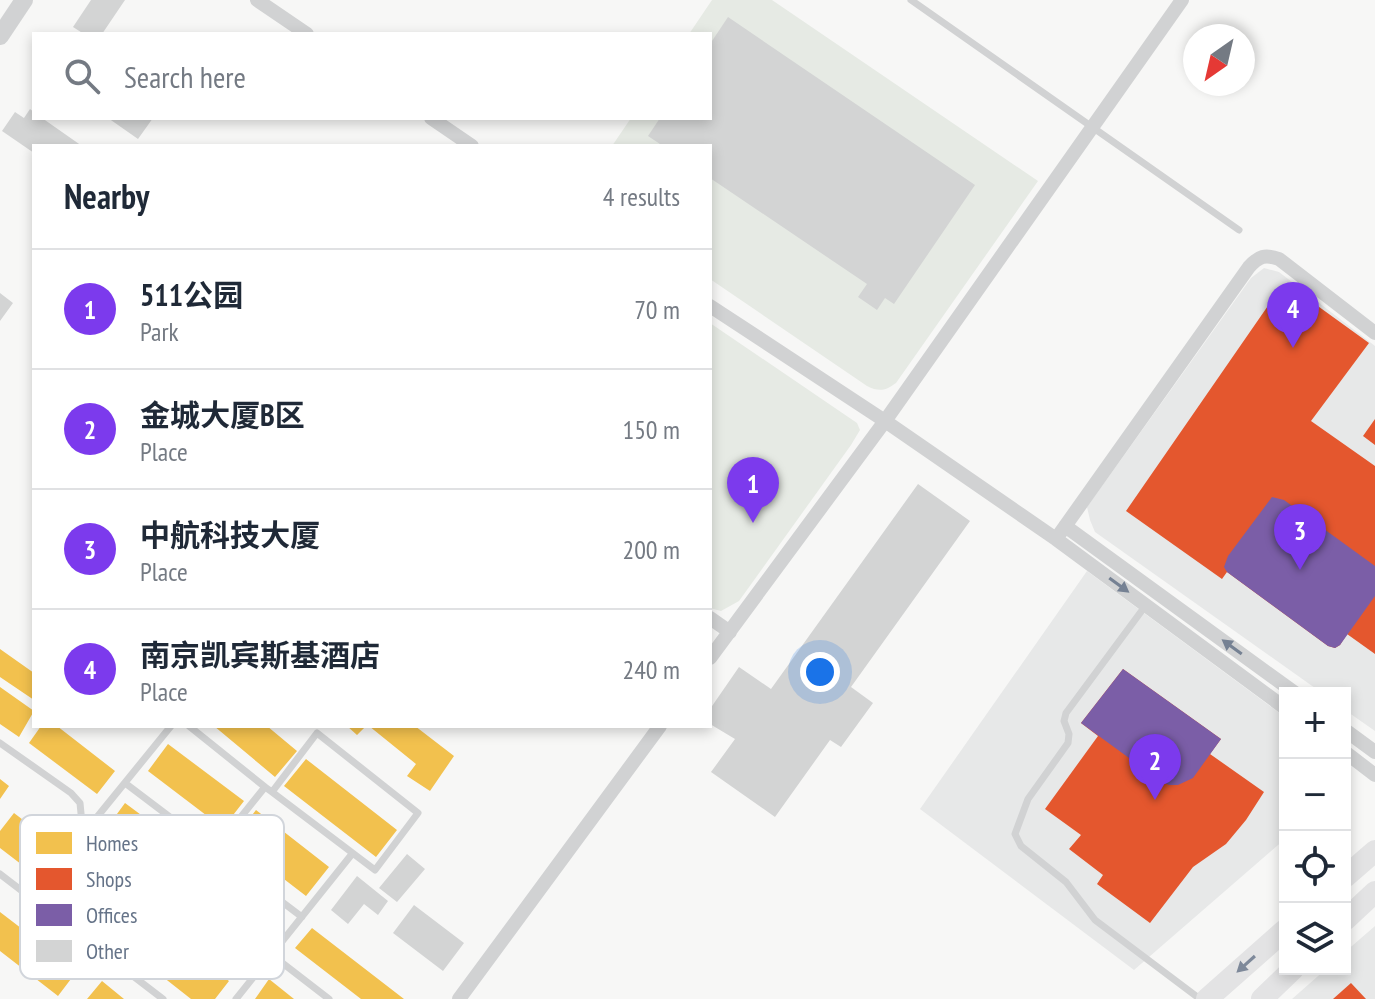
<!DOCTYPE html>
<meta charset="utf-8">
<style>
:root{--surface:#fff;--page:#f6f6f7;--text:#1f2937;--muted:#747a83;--line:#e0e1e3;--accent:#7c3aed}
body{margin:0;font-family:"PT Sans Narrow","Noto Sans SC",sans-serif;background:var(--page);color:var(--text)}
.controls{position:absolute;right:24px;bottom:24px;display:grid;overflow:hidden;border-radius:0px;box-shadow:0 4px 12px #0003}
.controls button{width:72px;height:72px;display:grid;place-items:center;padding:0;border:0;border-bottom:2px solid var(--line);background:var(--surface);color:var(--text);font:40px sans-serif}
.compass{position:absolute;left:1183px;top:24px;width:72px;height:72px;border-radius:50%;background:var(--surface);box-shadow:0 4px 12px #0003;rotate:214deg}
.you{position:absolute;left:820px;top:672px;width:28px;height:28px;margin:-20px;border:6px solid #fff;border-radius:50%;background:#1a73e8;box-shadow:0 0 0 12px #1a73e833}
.badge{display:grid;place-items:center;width:52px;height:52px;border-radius:50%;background:var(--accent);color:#fff;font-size:26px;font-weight:700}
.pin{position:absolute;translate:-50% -66px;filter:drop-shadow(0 2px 4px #0008)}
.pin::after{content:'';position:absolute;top:42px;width:28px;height:24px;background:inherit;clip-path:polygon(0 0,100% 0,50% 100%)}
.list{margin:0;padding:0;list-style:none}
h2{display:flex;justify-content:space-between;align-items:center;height:104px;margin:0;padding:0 32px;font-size:34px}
h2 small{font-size:26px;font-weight:400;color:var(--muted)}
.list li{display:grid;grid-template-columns:52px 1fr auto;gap:24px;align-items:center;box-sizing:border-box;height:120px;padding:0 32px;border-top:2px solid var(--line)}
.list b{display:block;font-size:30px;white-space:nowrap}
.list p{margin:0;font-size:26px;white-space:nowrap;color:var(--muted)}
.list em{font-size:26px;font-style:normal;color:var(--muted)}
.icon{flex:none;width:44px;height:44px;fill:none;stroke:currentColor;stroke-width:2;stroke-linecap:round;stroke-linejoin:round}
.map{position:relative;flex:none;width:1375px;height:999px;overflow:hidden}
.search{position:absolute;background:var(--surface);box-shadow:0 4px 12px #0003;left:32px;top:32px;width:680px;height:88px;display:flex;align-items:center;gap:20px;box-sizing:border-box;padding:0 28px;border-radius:0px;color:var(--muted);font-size:30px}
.panel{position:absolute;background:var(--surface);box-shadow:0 4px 12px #0003;left:32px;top:144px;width:680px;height:584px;border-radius:0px}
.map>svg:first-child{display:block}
.built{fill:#e7e8e8}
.green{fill:#e6eae4}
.homes{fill:#f2c14e}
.shops{fill:#e4572e}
.offices{fill:#7b5ea7}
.building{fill:#d3d4d4}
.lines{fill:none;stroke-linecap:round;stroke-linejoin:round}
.service{stroke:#d1d2d3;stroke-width:7}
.minor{stroke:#d1d2d3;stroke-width:14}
.tertiary{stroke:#d1d2d3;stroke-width:18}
.trunk{stroke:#e3e3e4;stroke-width:22}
.oneway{fill:#758193}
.oneway2{fill:#7e899a}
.key{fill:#fff;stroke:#d1d5db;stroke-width:2}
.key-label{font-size:22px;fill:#657388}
</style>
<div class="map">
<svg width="1375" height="999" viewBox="0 0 1375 999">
<rect width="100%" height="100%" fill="#f7f7f6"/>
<path class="built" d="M1264,268L1279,272L1375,346V731L1345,710V693H1322L1095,532L1090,520L1087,507L1251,278Z
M1087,571L1285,717V839L1134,970L920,809Z
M1375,926V999H1292L1326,969H1345V952Z"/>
<path class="green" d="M712,0H772L1038,181L896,383C885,391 879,392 867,386L710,279V146H612L631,118H710V34H689Z
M710,323L857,423L860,430L851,445L739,601L721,611L710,608Z"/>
<path class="homes" d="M0,649L34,673V700L0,677Z
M0,687L34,711L19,737L0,724Z
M41,726H57L115,771L97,794L29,743Z
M214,726H267L297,751L275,777Z
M347,726H366L357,735Z
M369,726H415L454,756L430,791L407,776L416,764Z
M168,744L244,801L223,828L148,771Z
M306,759L397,830L376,857L284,786Z
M0,779L9,786L0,799Z
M125,803L195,855L175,880L106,829Z
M256,810L329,867L306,896L233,840Z
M14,813L125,898L103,927L0,848V831Z
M139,910L229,981L215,999H191L116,940Z
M0,912L77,971L58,996L0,951Z
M312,928L404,999H361L295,948Z
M269,979L294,999H255Z
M102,981L124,999H87Z"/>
<path class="shops" d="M1284,286H1289L1297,291L1369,343L1311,421L1375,466V654L1347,634L1340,645L1335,648L1328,646L1227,572L1222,579L1126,511L1279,290Z
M1375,419V445L1363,436Z
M1123,669L1221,739L1210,754L1264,792L1246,820L1226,844L1193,867L1150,923L1097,884L1103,875L1069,849L1081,835L1045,809L1098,736L1081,723Z
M1351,983L1366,999H1333Z"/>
<path class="offices" d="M1272,497L1284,500L1375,566V596L1340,645L1335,648L1328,646L1227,572L1224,567L1228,556Z
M1123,669L1221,739L1193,778L1178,785H1169L1162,782L1081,723Z"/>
<path class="building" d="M91,0H125L102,34H84L73,27Z
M728,17L975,185L894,304L885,298L877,310L858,297L867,284L710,178V146H663L648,136L660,118H710V44Z
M30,109L34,112V118H42L82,146H34V153L2,131L15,112L24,118Z
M108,118H153L138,139Z
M0,293L13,303L0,321Z
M918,484L970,521L851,687L873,703L841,747L830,740L775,817L711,772L735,739L710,724V709L739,667L771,689Z
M407,854L425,869L397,902L379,888Z
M357,876L388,901L378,915L364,904L348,924L331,910Z
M414,905L464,943L443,971L393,933Z"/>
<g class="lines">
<path class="service" d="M911,0L1239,230
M1146,605L1066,713L1064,721L1069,734L1068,743L1028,799L1015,834L1021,846L1066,882L1095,920L1196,996
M189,726L265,787
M0,743L71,793L80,803L83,834L92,845L259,970
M125,783L302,917
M84,833L171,726
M0,874L163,999
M171,904L265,787L272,792L375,870L418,813L317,733L272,792
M272,955L329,999
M236,999L352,854"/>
<path class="minor" d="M257,0L307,34
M431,118L472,146
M710,306L885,421L1056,539L1285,708
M1065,526L1295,693
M1056,539L1249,267C1259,256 1265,254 1279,259L1375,333
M710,618L730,632
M710,658L885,421L1182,0
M1345,730L1375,752
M1345,752L1375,775
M459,999L660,726"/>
<path class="tertiary" d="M0,36L24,0"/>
<path class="trunk" d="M1345,877L1375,851
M1345,920L1375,892
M1207,999L1285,930
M1262,999L1293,969"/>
</g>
<defs><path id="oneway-solid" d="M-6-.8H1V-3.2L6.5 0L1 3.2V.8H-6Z" transform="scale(2)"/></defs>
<g class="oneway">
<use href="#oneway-solid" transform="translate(1119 585) rotate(36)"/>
<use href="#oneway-solid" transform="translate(1232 647) rotate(-144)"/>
</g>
<use class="oneway2" href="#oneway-solid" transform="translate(1246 964) rotate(138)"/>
<rect x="20" y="815" width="264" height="164" rx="12" class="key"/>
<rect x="36" y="832" width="36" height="22" fill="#f2c14e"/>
<rect x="36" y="868" width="36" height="22" fill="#e4572e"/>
<rect x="36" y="904" width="36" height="22" fill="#7b5ea7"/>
<rect x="36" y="940" width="36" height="22" fill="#d3d4d4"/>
<g class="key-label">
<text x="86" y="851">Homes</text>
<text x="86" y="887">Shops</text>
<text x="86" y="923">Offices</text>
<text x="86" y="959">Other</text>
</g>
</svg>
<div class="controls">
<button>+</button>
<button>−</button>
<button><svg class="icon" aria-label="locate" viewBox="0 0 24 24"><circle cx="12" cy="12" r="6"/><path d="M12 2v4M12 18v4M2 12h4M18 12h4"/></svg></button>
<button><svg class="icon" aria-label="layers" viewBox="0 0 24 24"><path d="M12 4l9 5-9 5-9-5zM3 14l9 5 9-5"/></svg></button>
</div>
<svg class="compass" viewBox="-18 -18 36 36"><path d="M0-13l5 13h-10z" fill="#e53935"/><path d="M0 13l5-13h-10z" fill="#747a83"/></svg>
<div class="you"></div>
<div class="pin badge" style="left:753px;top:523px">1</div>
<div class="pin badge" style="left:1155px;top:800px">2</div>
<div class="pin badge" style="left:1300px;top:570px">3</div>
<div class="pin badge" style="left:1293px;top:348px">4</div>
<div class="search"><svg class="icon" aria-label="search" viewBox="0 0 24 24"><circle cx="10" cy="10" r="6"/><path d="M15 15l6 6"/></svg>Search here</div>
<section class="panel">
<h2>Nearby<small>4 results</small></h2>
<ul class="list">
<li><span class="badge">1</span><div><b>511公园</b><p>Park</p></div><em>70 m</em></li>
<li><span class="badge">2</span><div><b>金城大厦B区</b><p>Place</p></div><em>150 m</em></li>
<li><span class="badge">3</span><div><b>中航科技大厦</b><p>Place</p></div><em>200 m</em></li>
<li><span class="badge">4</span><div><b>南京凯宾斯基酒店</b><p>Place</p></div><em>240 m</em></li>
</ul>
</section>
</div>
